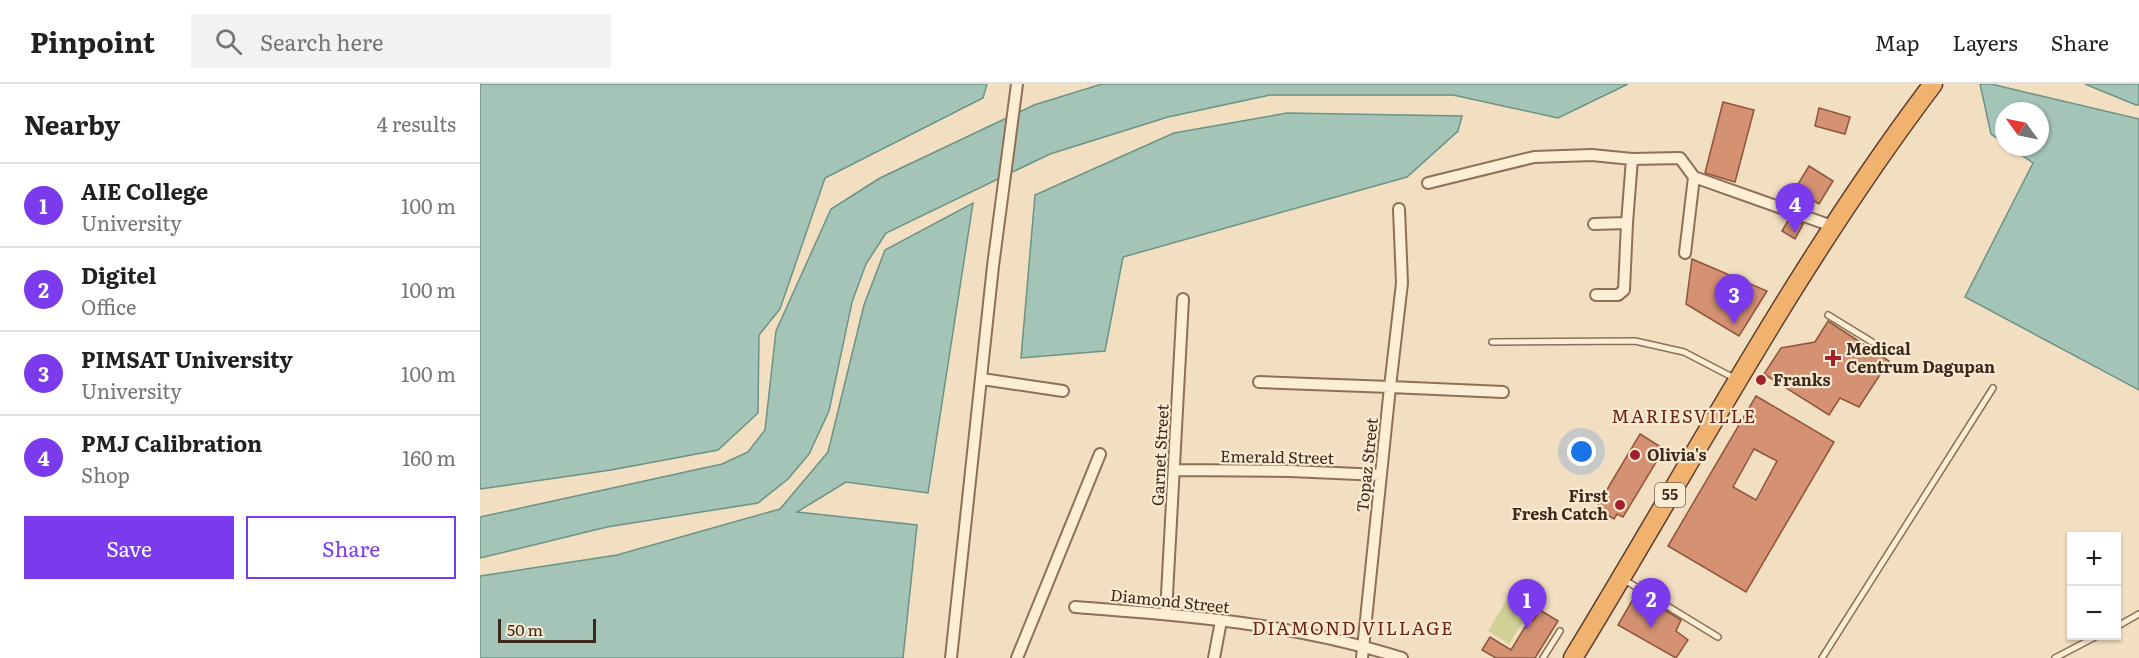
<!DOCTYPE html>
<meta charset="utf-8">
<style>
:root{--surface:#fff;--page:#f2f2f2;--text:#202124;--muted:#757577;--line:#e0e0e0;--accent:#7c3aed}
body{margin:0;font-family:Literata,serif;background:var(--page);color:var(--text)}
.controls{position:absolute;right:18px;bottom:18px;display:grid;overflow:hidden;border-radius:0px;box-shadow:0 2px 4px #0004}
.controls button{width:54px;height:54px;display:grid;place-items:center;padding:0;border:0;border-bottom:2px solid var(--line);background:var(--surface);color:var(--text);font:30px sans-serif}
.compass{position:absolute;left:1515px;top:18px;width:54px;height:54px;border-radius:50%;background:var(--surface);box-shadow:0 2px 4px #0004;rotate:303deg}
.scale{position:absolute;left:18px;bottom:15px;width:98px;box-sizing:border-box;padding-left:6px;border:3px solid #3c291c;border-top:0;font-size:16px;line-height:21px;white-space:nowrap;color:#3c291c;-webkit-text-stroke:4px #f9ead2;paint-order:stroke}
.you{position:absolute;left:1102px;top:368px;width:21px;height:21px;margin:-15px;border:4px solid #fff;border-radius:50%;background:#1a73e8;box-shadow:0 0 0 9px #1a73e833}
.badge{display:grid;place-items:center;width:39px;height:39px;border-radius:50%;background:var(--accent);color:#fff;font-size:20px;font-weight:700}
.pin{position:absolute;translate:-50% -50px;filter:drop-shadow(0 2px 3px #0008)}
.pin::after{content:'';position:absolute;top:32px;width:21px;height:18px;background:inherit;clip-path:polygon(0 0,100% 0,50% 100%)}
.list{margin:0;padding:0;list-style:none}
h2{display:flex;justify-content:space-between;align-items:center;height:78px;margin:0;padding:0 24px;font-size:26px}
h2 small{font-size:20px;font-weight:400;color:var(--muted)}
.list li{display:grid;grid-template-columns:39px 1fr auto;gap:18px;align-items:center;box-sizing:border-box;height:84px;padding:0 24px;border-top:2px solid var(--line)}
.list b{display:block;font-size:22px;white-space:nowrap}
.list p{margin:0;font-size:20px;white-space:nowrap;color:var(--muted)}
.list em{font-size:20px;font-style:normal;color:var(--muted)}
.actions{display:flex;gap:12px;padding:18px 24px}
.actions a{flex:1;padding:14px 0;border:2px solid var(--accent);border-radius:0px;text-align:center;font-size:21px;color:var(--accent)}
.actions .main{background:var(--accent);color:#fff}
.icon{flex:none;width:33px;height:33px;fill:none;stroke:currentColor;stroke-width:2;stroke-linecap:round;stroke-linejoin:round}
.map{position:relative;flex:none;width:1659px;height:574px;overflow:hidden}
header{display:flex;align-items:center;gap:36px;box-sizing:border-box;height:84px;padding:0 30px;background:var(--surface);border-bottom:2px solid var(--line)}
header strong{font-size:28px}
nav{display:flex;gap:33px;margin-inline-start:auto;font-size:21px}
.search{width:420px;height:54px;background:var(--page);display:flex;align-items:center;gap:15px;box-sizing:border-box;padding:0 21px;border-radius:0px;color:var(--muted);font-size:22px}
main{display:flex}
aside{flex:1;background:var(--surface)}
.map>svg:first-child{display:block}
.green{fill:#d0d194}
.water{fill:#a4c4b8;stroke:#6a9385;stroke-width:1.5}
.building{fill:#d49273;stroke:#8f543a;stroke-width:1.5;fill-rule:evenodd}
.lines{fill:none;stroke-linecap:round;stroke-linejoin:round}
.service-casing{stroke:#8e6f57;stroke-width:8}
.minor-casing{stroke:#8e6f57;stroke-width:14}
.trunk-casing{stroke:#5b3d2b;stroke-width:21}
.service{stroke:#fcedd5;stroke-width:5}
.minor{stroke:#fcedd5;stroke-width:10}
.trunk{stroke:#f1b270;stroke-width:18}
.poi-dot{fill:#a2212e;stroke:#f9ead2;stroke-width:2}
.labels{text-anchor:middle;stroke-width:4.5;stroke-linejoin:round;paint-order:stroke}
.shield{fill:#f9ead2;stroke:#756353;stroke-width:1.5}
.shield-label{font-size:15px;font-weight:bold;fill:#3c291c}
.poi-label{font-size:16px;font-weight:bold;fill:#3c291c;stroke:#f9ead2;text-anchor:start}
.street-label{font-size:16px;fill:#3c291c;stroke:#f9ead2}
.neighbourhood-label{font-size:18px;letter-spacing:1.5px;fill:#6d2118;stroke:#f9ead2}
</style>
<header>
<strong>Pinpoint</strong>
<div class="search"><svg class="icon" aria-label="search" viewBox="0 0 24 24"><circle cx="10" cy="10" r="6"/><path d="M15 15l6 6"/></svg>Search here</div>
<nav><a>Map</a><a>Layers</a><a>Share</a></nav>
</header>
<main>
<aside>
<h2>Nearby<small>4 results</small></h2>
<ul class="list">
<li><span class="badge">1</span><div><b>AIE College</b><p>University</p></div><em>100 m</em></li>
<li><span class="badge">2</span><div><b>Digitel</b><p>Office</p></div><em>100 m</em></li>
<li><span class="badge">3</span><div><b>PIMSAT University</b><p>University</p></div><em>100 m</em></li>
<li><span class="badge">4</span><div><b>PMJ Calibration</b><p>Shop</p></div><em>160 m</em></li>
</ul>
<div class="actions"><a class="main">Save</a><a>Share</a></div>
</aside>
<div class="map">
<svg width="1659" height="574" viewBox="0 0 1659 574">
<rect width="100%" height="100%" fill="#f2dfc1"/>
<path class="green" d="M1037,499L1059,512L1029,560L1008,547Z"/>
<path class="water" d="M0,0H507L503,14L345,94L300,225L279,251L278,329L238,366L131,386L0,405Z
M622,0H1148L1078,34L973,11H790L688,33L570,70L406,149L386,180L372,218L349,327L329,370L308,395L278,419L127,443L0,474V433L242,380L268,368L285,346L296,247L351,125L400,94L554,21Z
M1500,0H1511L1659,35V306L1485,213L1553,79L1530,63H1560V27H1524V59L1511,50Z
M1605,0H1659V21H1656Z
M807,29L982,32L978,47L927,93L643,173L625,267L541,274L555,111L694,49Z
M493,119L448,409L366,398L317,428L437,441L423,574H0V492L137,471L300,425L348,368L384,221L405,166Z"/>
<path class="building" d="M1243,18L1274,26L1255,98L1225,89Z
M1339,24L1370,33L1365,50L1335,42Z
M1329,82L1353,97L1339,120L1315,105Z
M1309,135L1323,140L1315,155L1302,147Z
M1212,175L1287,207L1259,252L1206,220Z
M1348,237L1409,277L1379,323L1360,314L1349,331L1284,290L1301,264L1335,258Z
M1276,312L1354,358L1266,508L1188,462ZM1274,365L1297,377L1276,416L1253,403Z
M1160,350L1184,365L1143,433L1137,430L1134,435L1116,424Z
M1165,514L1201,536L1196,547L1208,556L1196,574L1138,541L1152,517Z
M1060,526L1078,537L1055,574H1016L1002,566L1010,553L1031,566L1050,535L1053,537Z"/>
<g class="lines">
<g class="service-casing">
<path id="service" d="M1348,231L1392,258
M1012,258L1155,257L1204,268L1256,295
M1143,495L1238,553
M1636,543L1659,530
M1063,574L1080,547
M1342,574L1513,304
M1575,574L1617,552"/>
</g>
<g class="minor-casing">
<path id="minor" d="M948,99L1054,73L1112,71L1152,75L1200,74L1214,93L1352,142
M1114,140L1147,139L1152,75
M1205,169L1214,93
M1116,211H1138L1144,206L1147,139
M502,295L583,307
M779,298L910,303L922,199L919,125
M694,386L810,387L901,391
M595,523C705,531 816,540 922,574
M686,529L703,215
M471,574L513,182L537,0
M537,574L620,370
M734,574L741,537
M882,574L910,303L1023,308"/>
</g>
<g class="trunk-casing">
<path id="trunk" d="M1093,574C1211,381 1316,181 1453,0"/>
</g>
<use href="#service" class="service"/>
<use href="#minor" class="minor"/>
<use href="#trunk" class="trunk"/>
</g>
<g class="poi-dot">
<path d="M1350 265h6v6h6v6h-6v6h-6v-6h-6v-6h6z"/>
<circle cx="1281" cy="296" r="6"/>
<circle cx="1155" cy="371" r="6"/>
<circle cx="1140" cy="421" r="6"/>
</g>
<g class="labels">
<rect class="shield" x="1175" y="399" width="30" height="24" rx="4.5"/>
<g class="shield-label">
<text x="1190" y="416">55</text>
</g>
<g class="poi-label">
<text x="1366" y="271">Medical<tspan x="1366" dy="18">Centrum Dagupan</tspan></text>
<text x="1293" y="302">Franks</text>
<text x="1167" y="377">Olivia's</text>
<text x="1128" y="418" text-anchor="end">First<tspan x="1128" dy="18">Fresh Catch</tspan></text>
</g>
<g class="street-label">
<text transform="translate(680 371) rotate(-87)" y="6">Garnet Street</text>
<text transform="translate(797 373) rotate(1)" y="6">Emerald Street</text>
<text transform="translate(887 381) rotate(-84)" y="6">Topaz Street</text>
<text transform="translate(690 517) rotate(6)" y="6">Diamond Street</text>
</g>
<g class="neighbourhood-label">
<text x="1204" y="339">MARIESVILLE</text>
<text x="873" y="551">DIAMOND VILLAGE</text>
</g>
</g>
</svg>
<div class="controls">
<button>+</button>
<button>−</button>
</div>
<svg class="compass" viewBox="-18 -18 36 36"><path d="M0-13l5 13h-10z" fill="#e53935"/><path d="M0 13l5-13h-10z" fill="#757577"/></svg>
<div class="scale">50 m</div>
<div class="you"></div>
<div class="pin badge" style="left:1047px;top:545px">1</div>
<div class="pin badge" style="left:1171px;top:544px">2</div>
<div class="pin badge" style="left:1254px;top:240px">3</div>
<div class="pin badge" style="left:1315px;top:149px">4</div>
</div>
</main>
